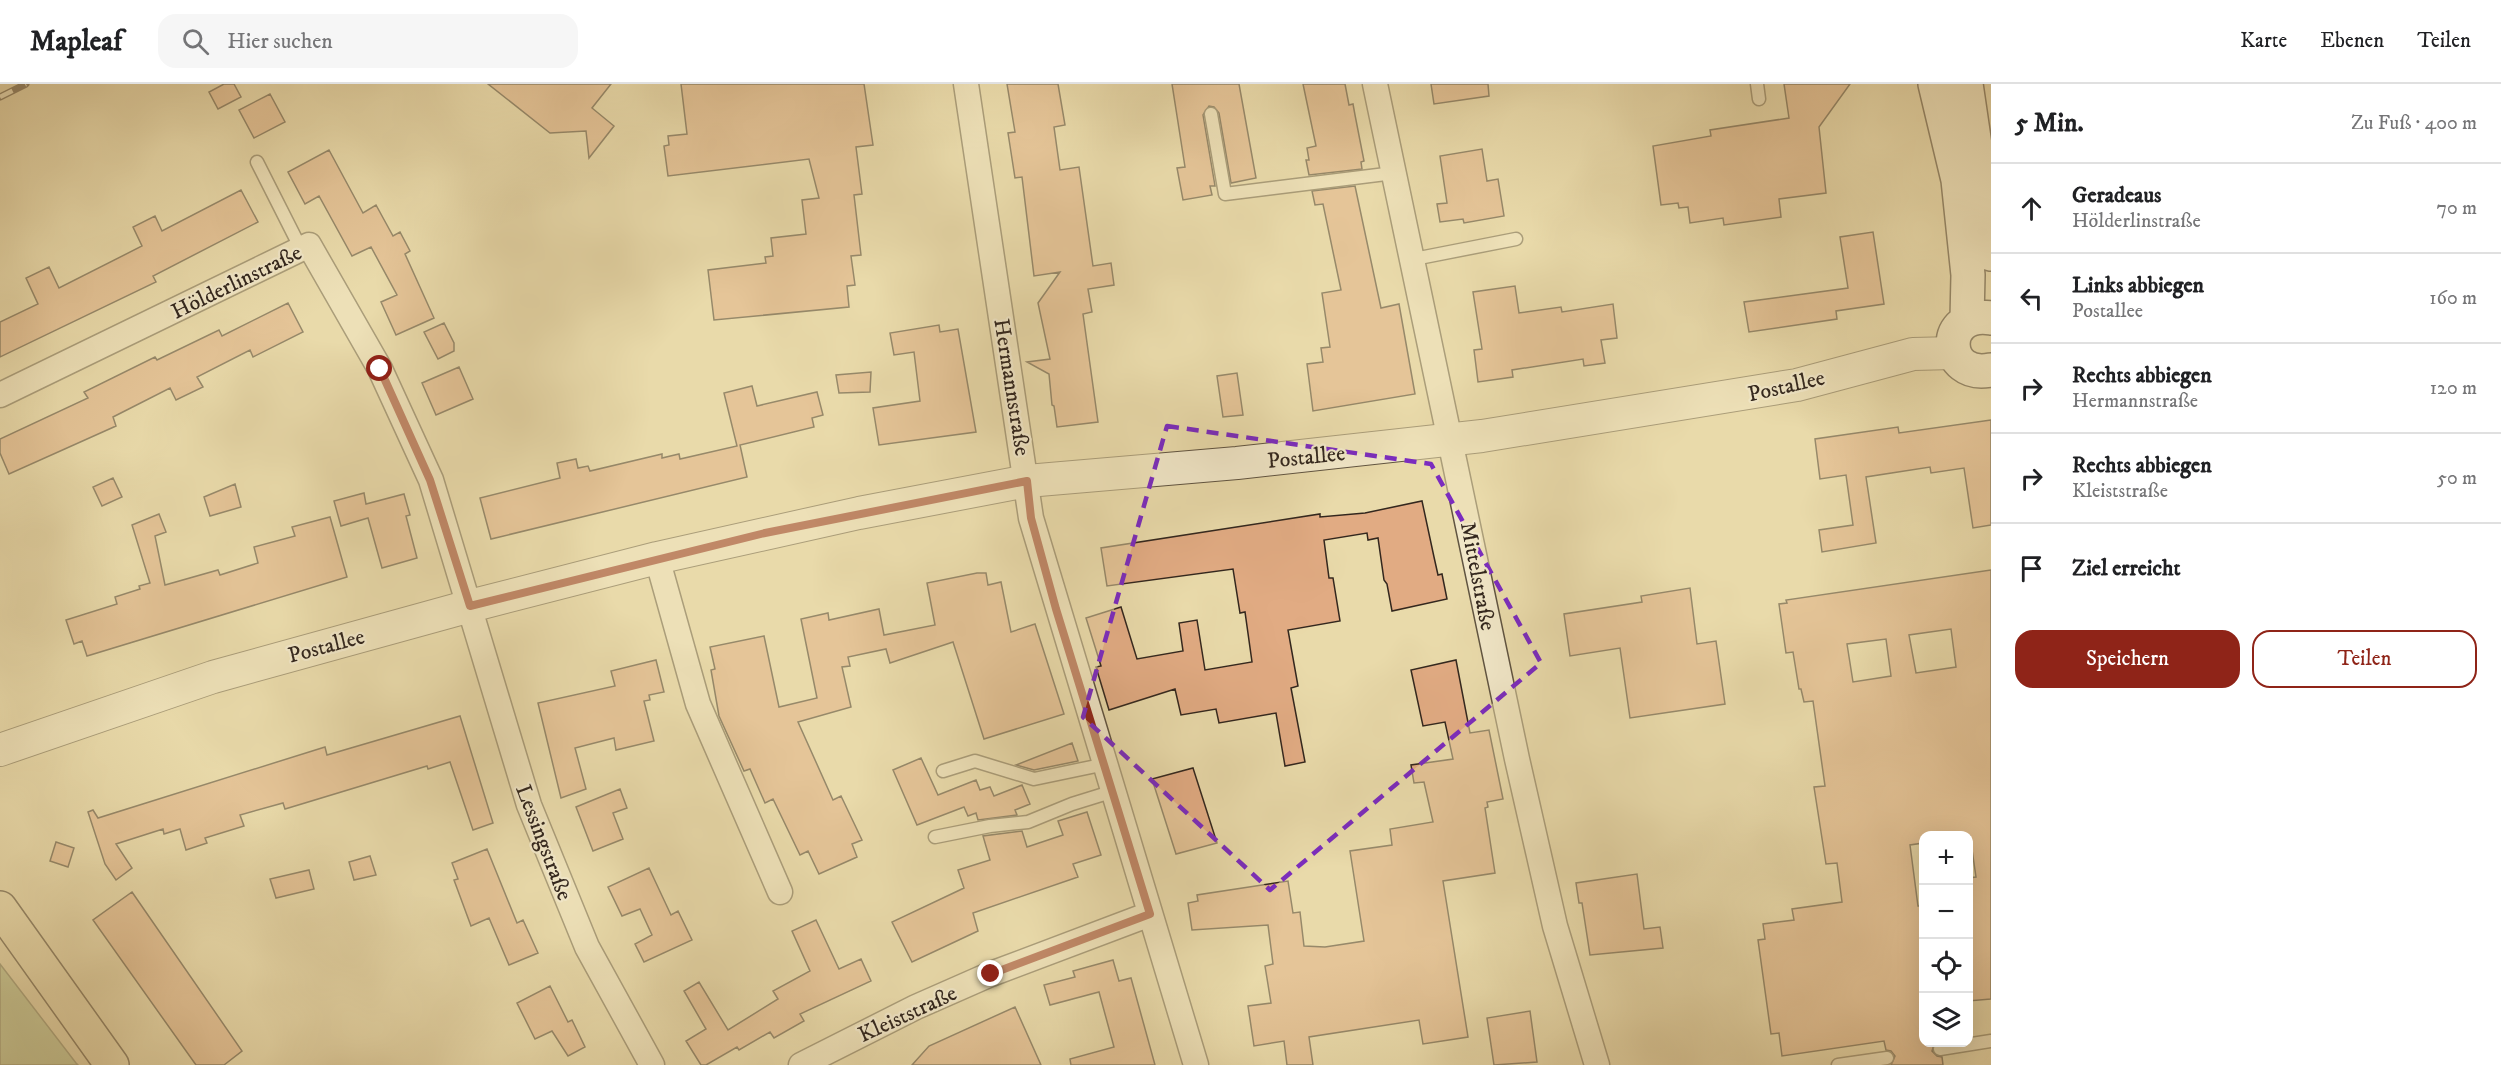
<!DOCTYPE html>
<html lang="de">
<meta charset="utf-8">
<style>
:root{--surface:#fff;--page:#f6f6f6;--text:#202124;--muted:#757577;--line:#e0e0e0;--accent:#8f2418}
body{margin:0;font-family:"IM FELL DW Pica",serif;background:var(--page);color:var(--text)}
.controls{position:absolute;right:18px;bottom:18px;display:grid;overflow:hidden;border-radius:12px;box-shadow:0 6px 24px #0002}
.controls button{width:54px;height:54px;display:grid;place-items:center;padding:0;border:0;border-bottom:2px solid var(--line);background:var(--surface);color:var(--text);font:30px sans-serif}
.stop{position:absolute;width:18px;height:18px;margin:-14px;border:4px solid #8f2418;border-radius:50%;background:#fff}
.stop.end{background:#8f2418;border-color:#fff;box-shadow:0 2px 6px #0008}
.list{margin:0;padding:0;list-style:none}
h2{display:flex;justify-content:space-between;align-items:center;height:78px;margin:0;padding:0 24px;font-size:26px}
h2 small{font-size:20px;font-weight:400;color:var(--muted)}
.list li{display:grid;grid-template-columns:39px 1fr auto;gap:18px;align-items:center;box-sizing:border-box;height:90px;padding:0 24px;border-top:2px solid var(--line)}
.list b{display:block;font-size:22px;white-space:nowrap}
.list p{margin:0;font-size:20px;white-space:nowrap;color:var(--muted)}
.list em{font-size:20px;font-style:normal;color:var(--muted)}
.actions{display:flex;gap:12px;padding:18px 24px}
.actions a{flex:1;padding:14px 0;border:2px solid var(--accent);border-radius:18px;text-align:center;font-size:21px;color:var(--accent)}
.actions .main{background:var(--accent);color:#fff}
.icon{flex:none;width:33px;height:33px;fill:none;stroke:currentColor;stroke-width:2;stroke-linecap:round;stroke-linejoin:round}
.map{position:relative;flex:none;width:1991px;height:981px;overflow:hidden}
header{display:flex;align-items:center;gap:36px;box-sizing:border-box;height:84px;padding:0 30px;background:var(--surface);border-bottom:2px solid var(--line)}
header strong{font-size:28px}
nav{display:flex;gap:33px;margin-inline-start:auto;font-size:21px}
.search{width:420px;height:54px;background:var(--page);display:flex;align-items:center;gap:15px;box-sizing:border-box;padding:0 21px;border-radius:18px;color:var(--muted);font-size:22px}
main{display:flex}
aside{flex:1;background:var(--surface)}
.map>svg:first-child{display:block}
.green{fill:#b0c18d;stroke:#727456;stroke-width:1.5}
.building{fill:#e1ab83;stroke:#33271e;stroke-width:1.5;fill-rule:evenodd}
.lines{fill:none;stroke-linecap:round;stroke-linejoin:round}
.service-casing{stroke:#605441;stroke-width:15}
.minor-casing{stroke:#605441;stroke-width:27}
.tertiary-casing{stroke:#605441;stroke-width:34}
.secondary-casing{stroke:#33271e;stroke-width:36}
.primary-casing{stroke:#33271e;stroke-width:36}
.service{stroke:#f1e7c8;stroke-width:12}
.minor{stroke:#f1e7c8;stroke-width:24}
.tertiary{stroke:#f1e7c8;stroke-width:32}
.secondary{stroke:#f1e7c8;stroke-width:33}
.primary{stroke:#e9daaa;stroke-width:33}
.rail-casing{stroke:#33271e;stroke-width:7}
.rail{stroke:#f1e7c8;stroke-width:4.5;stroke-dasharray:14;stroke-linecap:butt}
.route{stroke:#8f2418;stroke-width:8}
.marked{fill:none;stroke:#7b2cbf;stroke-width:4.5;stroke-dasharray:12 8;stroke-linejoin:round}
.labels{text-anchor:middle;stroke-width:4.5;stroke-linejoin:round;paint-order:stroke}
.street-label{font-size:22px;fill:#33271e;stroke:#f1e7c8}
</style>
<header>
<strong>Mapleaf</strong>
<div class="search"><svg class="icon" aria-label="search" viewBox="0 0 24 24"><circle cx="10" cy="10" r="6"/><path d="M15 15l6 6"/></svg>Hier suchen</div>
<nav><a>Karte</a><a>Ebenen</a><a>Teilen</a></nav>
</header>
<main>
<div class="map">
<svg width="1991" height="981" viewBox="0 0 1991 981">
<rect width="100%" height="100%" fill="#e9daaa"/>
<filter id="stains"><feTurbulence type="fractalNoise" baseFrequency=".00333" numOctaves="4"/><feColorMatrix values="0 0 0 0 .2 0 0 0 0 .09 0 0 0 0 .02 0 0 0 .5 -.17"/></filter>
<radialGradient id="worn" r=".72"><stop offset=".6" stop-color="#630" stop-opacity="0"/><stop offset="1" stop-color="#630" stop-opacity=".3"/></radialGradient>
<path class="green" d="M0,880L76,979L78,981H0Z"/>
<path class="building" d="M224,0H234L241,13L218,25L209,8Z
M488,0H611L592,24L614,42L589,74L586,47L550,49Z
M681,0H864L873,61L856,63L862,110L854,111L861,171L851,172L855,201L847,202L849,223L714,236L708,186L766,179L765,173L773,172L771,154L806,150L802,116L819,114L809,75L668,92L664,62L669,61L668,52L687,50Z
M1007,0H1058L1065,41L1054,43L1060,86L1079,83L1093,182L1111,179L1114,201L1088,205L1092,228L1083,230L1098,338L1057,343L1054,322L1052,321L1049,290L1027,278L1050,275L1038,219L1060,188L1034,192L1022,93L1015,94L1008,49L1015,48Z
M1172,0H1239L1256,94L1231,99L1219,29L1214,23L1209,22L1203,31L1215,102H1210L1212,111L1183,116L1177,84L1185,83Z
M1303,0H1345L1349,21L1353,20L1355,31L1364,77L1361,78L1362,85L1309,91L1306,76H1309L1307,64L1316,62Z
M1431,0H1488L1489,12L1434,20Z
M1784,0H1850L1819,43L1826,109L1779,115L1781,133L1724,141L1723,134L1690,139L1688,123L1679,124L1678,119L1661,121L1653,62L1711,52L1710,46L1789,34Z
M270,10L285,38L254,54L239,26Z
M1482,65L1487,97L1498,95L1504,132L1464,139L1463,135L1440,138L1437,120L1447,119L1440,72Z
M329,66L363,129L376,121L393,152L400,148L410,167L405,170L434,234L396,251L381,218L397,211L371,163L352,172L319,112L305,120L288,88Z
M1355,102L1381,224L1399,220L1415,310L1313,327L1307,280L1323,278L1321,264L1330,263L1322,209L1341,206L1323,120L1315,121L1312,107Z
M241,106L258,138L153,192L156,198L0,273V238L38,220L26,194L49,183L59,204L142,162L133,143L155,132L162,147Z
M1873,148L1884,220L1836,227L1837,235L1749,248L1744,218L1848,204L1840,153Z
M1515,202L1519,229L1561,223L1562,228L1613,220L1617,254L1601,256L1605,279L1584,282L1583,275L1512,286L1513,293L1478,298L1474,266L1482,265L1473,208Z
M288,219L303,248L253,273L250,266L197,293L203,303L176,316L170,304L113,333L116,342L9,390L0,369V355L88,314L84,308L155,273L157,276L219,246L222,252Z
M444,239L454,259V267L438,275L424,248Z
M939,241L940,248L958,245L976,348L879,361L873,324L920,317L914,268L894,271L890,249Z
M459,283L473,315L436,331L422,299Z
M871,288L870,308L839,309L836,291Z
M1237,289L1243,331L1223,333L1217,292Z
M752,302L757,322L817,308L823,331L812,334L814,343L740,361L747,393L491,455L480,414L560,394L557,379L576,375L578,384L588,382L590,387L662,370V374L679,370L680,375L737,362L724,309Z
M1991,336V441L1973,444L1964,384L1931,389L1930,383L1866,393L1876,459L1822,468L1819,446L1853,441L1846,391L1820,395L1815,355L1898,343L1899,349Z
M113,394L122,413L102,422L93,403Z
M235,400L241,423L210,432L204,413Z
M364,409L366,420L404,410L410,431L406,432L417,474L382,484L368,434L341,442L334,417Z
M1422,417L1434,473L1438,491L1442,490L1447,515L1392,527L1387,500L1384,496L1378,454L1368,456L1367,449L1324,456L1329,494H1333L1340,537L1288,546L1298,602L1291,604L1305,678L1285,682L1276,629L1219,639L1216,625L1181,631L1175,605L1109,626L1096,583L1101,582L1086,534L1121,523L1137,575L1183,567L1179,539L1197,536L1205,586L1252,578L1245,528L1240,529L1233,485L1107,502L1101,464L1320,430V433L1365,429Z
M159,430L166,448L155,452L165,501L218,486L220,491L258,479L254,463L295,452L292,443L330,433L347,493L87,572L82,557L74,560L66,536L117,520L115,513L140,505L139,502L150,499L132,441Z
M1991,486V915L1968,917V794L1976,793L1970,752H1923V759L1910,761L1918,822H1923V958H1935L1932,967L1937,972L1942,973L1943,981H1891L1895,972L1891,967L1886,966L1884,957L1782,972L1779,949L1771,950L1758,856L1765,855L1763,840L1794,836L1792,825L1842,818L1837,779L1826,780L1814,703L1825,702L1813,617L1804,618L1801,605H1799L1793,568L1786,569L1779,520L1787,519L1786,516ZM1951,545L1956,583L1916,589L1909,551ZM1886,555L1891,592L1853,598L1847,560Z
M977,489H986L988,501L1001,498L1011,548L1035,540L1064,630L984,655L953,558L890,579L886,565L848,573L850,582L842,583L851,623L798,638L833,716L841,712L862,756L852,760L857,773L819,790L808,767L800,771L773,715L765,719L750,685L744,687L719,632L711,586L715,585L710,563L764,552L779,623L817,614L801,535L828,529L829,536L879,525L884,551L935,541L927,499Z
M1690,504L1697,560L1716,557L1725,620L1630,634L1620,564L1570,572L1564,530L1642,518L1641,512Z
M656,576L664,608L649,611L650,616L644,617L654,657L616,666L614,654L575,664L586,705L561,714L538,619L615,602L611,587Z
M1456,576L1470,649L1489,646L1503,715L1487,718L1488,723L1485,724L1495,789L1443,797L1468,953L1423,960L1419,936L1309,953L1313,981H1287L1284,957L1254,962L1248,922L1271,919L1265,882L1273,880L1268,841L1192,846L1188,819L1198,817L1197,811L1288,797L1293,829L1300,828L1304,862L1325,863L1364,857L1350,767L1392,761L1390,745L1433,738L1424,698L1414,699L1411,681L1453,675L1445,638L1423,642L1411,586Z
M460,632L493,739L473,746L450,678L428,685L427,682L285,725L283,719L240,731L244,742L205,754L207,759L186,766L180,745L164,750L163,745L116,760L132,784L116,796L105,780L88,728L93,726L98,734L325,663L327,671Z
M1072,659L1078,677L1034,686L1016,681Z
M921,674L938,711L976,696L980,706L990,703L994,712L1022,701L1030,720L1015,726L1017,731L978,736L976,729L968,732L964,723L917,741L893,686Z
M1193,684L1217,759L1176,770L1152,695Z
M620,705L627,724L613,729L623,755L593,767L576,723Z
M1087,728L1101,771L1073,780L1078,793L973,829L978,847L912,878L892,838L964,804L958,786L990,776L983,752L1022,747L1027,763L1063,751L1058,737Z
M56,758L74,764L68,783L50,777Z
M487,765L517,839L523,836L538,869L509,881L489,834L471,842L454,796L458,795L452,779Z
M370,772L376,791L354,796L349,778Z
M649,784L671,831L678,827L692,856L644,878L635,860L652,851L640,825L622,832L608,803Z
M309,786L314,805L276,814L270,795Z
M1637,790L1644,845L1660,843L1663,864L1590,871L1582,819H1579L1576,799Z
M132,808L242,967L224,981H196L93,836Z
M816,836L839,885L861,875L871,897L800,930L804,937L774,954L770,948L739,966L737,963L706,981H701L686,957L706,945L684,907L699,898L728,946L778,915L773,907L810,887L792,847Z
M1113,876L1119,897L1131,894L1155,981H1071L1070,975L1114,963L1099,908L1050,921L1044,901L1075,893L1073,887Z
M550,902L568,938L572,936L585,963L568,972L552,947L535,955L517,919Z
M1015,923L1041,981H912L929,962Z
M1530,927L1537,978L1494,981L1487,934Z"/>
<g class="lines">
<g class="service-casing">
<path id="service" d="M1757,0L1759,15
M1211,30L1225,110L1394,89
M257,78L301,165
M1414,175L1516,155
M943,687L975,677L1034,695L1106,680
M935,753L990,742L1028,738L1072,720L1114,707
M1940,965L1991,957
M1838,981L1887,974"/>
</g>
<g class="minor-casing">
<path id="minor" d="M966,0L1031,434L1196,981
M1375,0L1517,675L1555,842L1597,981
M0,311L309,161L380,285L431,396L529,721L587,863L652,981
M657,474L698,620L780,808
M801,981L916,923L991,890L1150,830"/>
</g>
<g class="tertiary-casing">
<path id="tertiary" d="M0,666L213,593L470,522L657,474L859,429L1027,397L1237,379L1482,352L1797,301L1913,270L1954,269"/>
</g>
<g class="secondary-casing">
<path id="secondary" d="M1935,0L1958,96L1968,191L1967,235
M1966,0L1991,170
M1991,234C1939,226 1942,296 1991,286"/>
</g>
<g class="primary-casing">
<path id="primary" d="M0,824L112,981"/>
</g>
<use href="#service" class="service"/>
<use href="#minor" class="minor"/>
<use href="#tertiary" class="tertiary"/>
<use href="#secondary" class="secondary"/>
<use href="#primary" class="primary"/>
<g class="rail-casing">
<path id="rail" d="M0,13L26,0"/>
</g>
<use href="#rail" class="rail"/>
</g>
<g class="lines">
<path class="route" d="M380,285L430,396L470,522L765,449L1027,397L1031,434L1056,525L1150,830L991,890"/>
</g>
<path d="M0 0H1991V981H0ZM1167,342L1431,380L1541,579L1270,806L1083,633Z" fill="#e9daaa" fill-opacity=".55" fill-rule="evenodd"/>
<path class="marked" d="M1167,342L1431,380L1541,579L1270,806L1083,633Z"/>
<g class="labels">
<g class="street-label">
<text transform="translate(236 197) rotate(-26)" y="8">Hölderlinstraße</text>
<text transform="translate(1786 301) rotate(-13)" y="8">Postallee</text>
<text transform="translate(1013 303) rotate(81)" y="8">Hermannstraße</text>
<text transform="translate(1306 372) rotate(-6)" y="8">Postallee</text>
<text transform="translate(1479 492) rotate(79)" y="8">Mittelstraße</text>
<text transform="translate(326 561) rotate(-15)" y="8">Postallee</text>
<text transform="translate(545 758) rotate(69)" y="8">Lessingstraße</text>
<text transform="translate(907 929) rotate(-25)" y="8">Kleiststraße</text>
</g>
</g>
<rect width="100%" height="100%" filter="url(#stains)"/>
<rect width="100%" height="100%" fill="url(#worn)"/>
</svg>
<div class="controls">
<button>+</button>
<button>−</button>
<button><svg class="icon" aria-label="locate" viewBox="0 0 24 24"><circle cx="12" cy="12" r="6"/><path d="M12 2v4M12 18v4M2 12h4M18 12h4"/></svg></button>
<button><svg class="icon" aria-label="layers" viewBox="0 0 24 24"><path d="M12 4l9 5-9 5-9-5zM3 14l9 5 9-5"/></svg></button>
</div>
<div class="stop" style="left:380px;top:285px"></div>
<div class="stop end" style="left:991px;top:890px"></div>
</div>
<aside>
<h2>5 Min.<small>Zu Fuß · 400 m</small></h2>
<ul class="list">
<li><svg class="icon" aria-label="ahead" viewBox="0 0 24 24"><path d="M12 20V5M6 11l6-6 6 6"/></svg><div><b>Geradeaus</b><p>Hölderlinstraße</p></div><em>70 m</em></li>
<li><svg class="icon" aria-label="left" viewBox="0 0 24 24"><path d="M17 20v-9H6M10 6l-5 5 5 5"/></svg><div><b>Links abbiegen</b><p>Postallee</p></div><em>160 m</em></li>
<li><svg class="icon" aria-label="right" viewBox="0 0 24 24"><path d="M7 20v-9h11M14 6l5 5-5 5"/></svg><div><b>Rechts abbiegen</b><p>Hermannstraße</p></div><em>120 m</em></li>
<li><svg class="icon" aria-label="right" viewBox="0 0 24 24"><path d="M7 20v-9h11M14 6l5 5-5 5"/></svg><div><b>Rechts abbiegen</b><p>Kleiststraße</p></div><em>50 m</em></li>
<li><svg class="icon" aria-label="arrive" viewBox="0 0 24 24"><path d="M6 21V4h12l-3 4 3 4H6"/></svg><div><b>Ziel erreicht</b></div></li>
</ul>
<div class="actions"><a class="main">Speichern</a><a>Teilen</a></div>
</aside>
</main>
